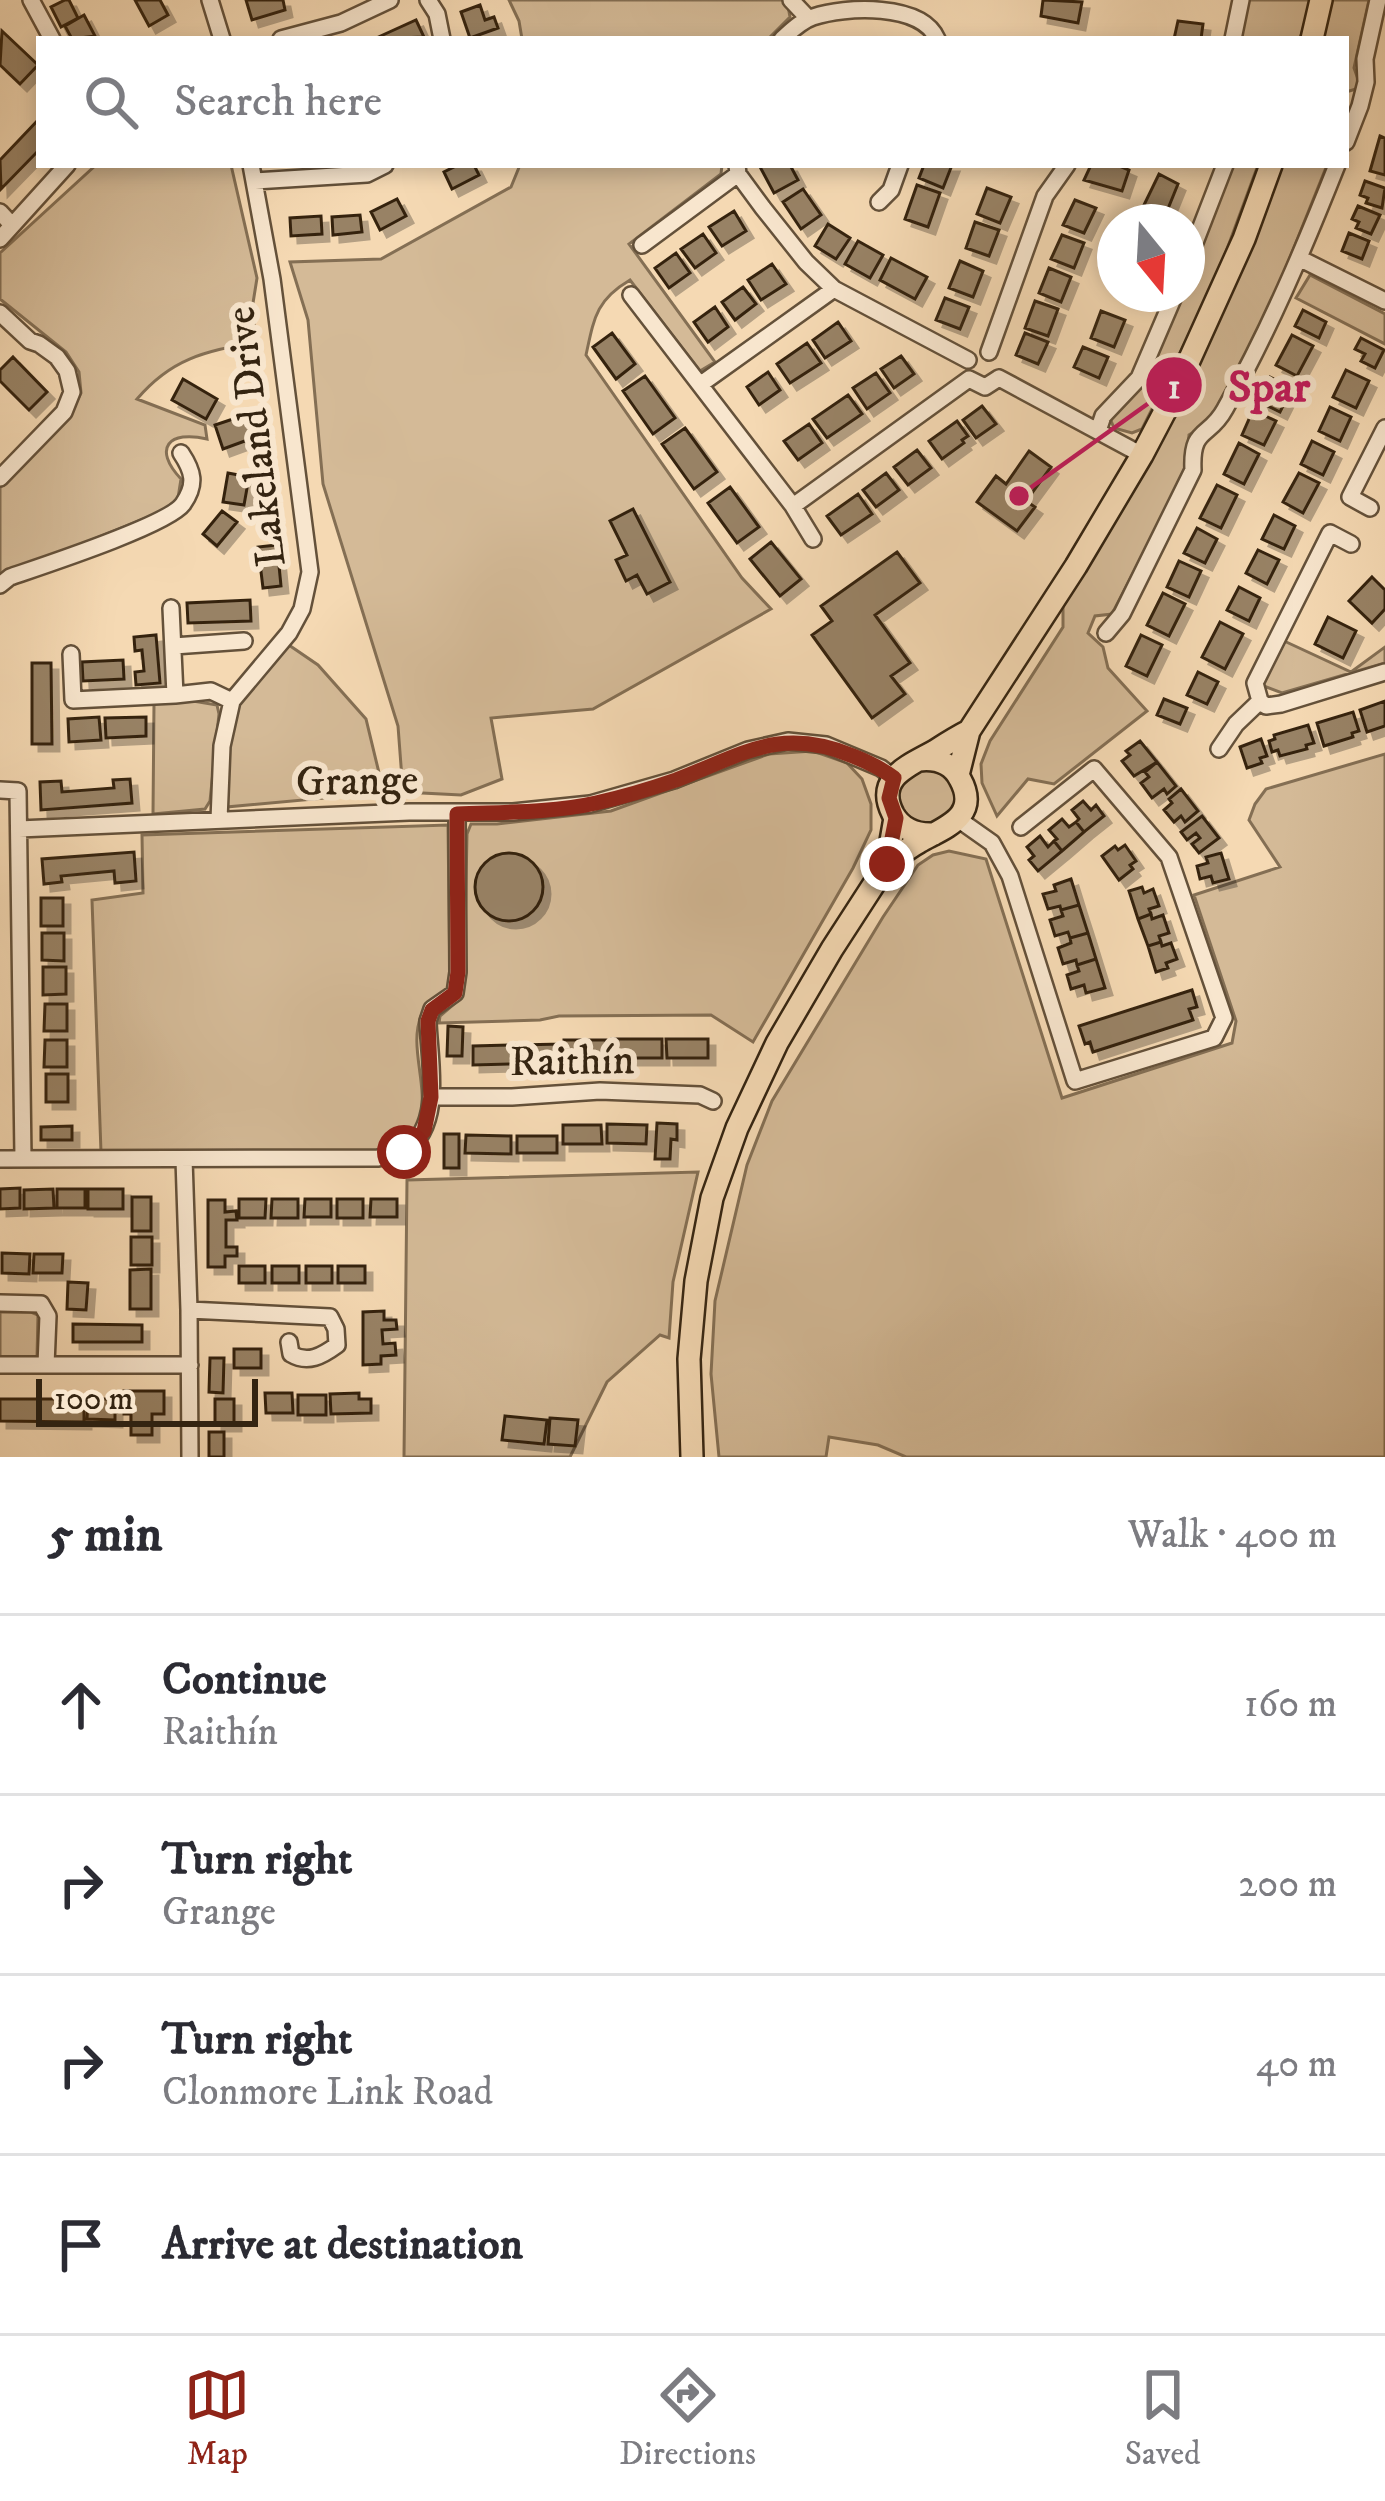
<!DOCTYPE html>
<meta charset="utf-8">
<style>
:root{--surface:#fff;--page:#f7f7f7;--text:#2b2b33;--muted:#7c7c81;--line:#e1e1e2;--accent:#8f2418}
body{margin:0;font-family:"IM FELL DW Pica",serif;background:var(--page);color:var(--text)}
.compass{position:absolute;left:1097px;top:204px;width:108px;height:108px;border-radius:50%;background:var(--surface);box-shadow:0 6px 18px #0003;rotate:162deg}
.scale{position:absolute;left:36px;bottom:30px;width:222px;box-sizing:border-box;padding-left:12px;border:6px solid #342411;border-top:0;font-size:33px;line-height:42px;white-space:nowrap;color:#342411;-webkit-text-stroke:9px #f8e6ce;paint-order:stroke}
.stop{position:absolute;width:36px;height:36px;margin:-27px;border:9px solid #8f2418;border-radius:50%;background:#fff}
.stop.end{background:#8f2418;border-color:#fff;box-shadow:0 3px 12px #0008}
.list{margin:0;padding:0;list-style:none}
h2{display:flex;justify-content:space-between;align-items:center;height:156px;margin:0;padding:0 48px;font-size:51px}
h2 small{font-size:39px;font-weight:400;color:var(--muted)}
.list li{display:grid;grid-template-columns:78px 1fr auto;gap:36px;align-items:center;box-sizing:border-box;height:180px;padding:0 48px;border-top:3px solid var(--line)}
.list b{display:block;font-size:45px;white-space:nowrap}
.list p{margin:0;font-size:39px;white-space:nowrap;color:var(--muted)}
.list em{font-size:39px;font-style:normal;color:var(--muted)}
.icon{flex:none;width:66px;height:66px;fill:none;stroke:currentColor;stroke-width:2;stroke-linecap:round;stroke-linejoin:round}
.map{position:relative;flex:none;width:1385px;height:1457px;overflow:hidden}
.search{position:absolute;background:var(--surface);box-shadow:0 6px 18px #0003;left:36px;right:36px;top:36px;height:132px;display:flex;align-items:center;gap:30px;box-sizing:border-box;padding:0 42px;border-radius:0px;color:var(--muted);font-size:45px}
.sheet{height:876px;background:var(--surface)}
nav{display:flex;justify-content:space-around;align-items:center;box-sizing:border-box;height:168px;border-top:3px solid var(--line);background:var(--surface);font-size:33px;color:var(--muted)}
nav a{display:grid;justify-items:center;gap:6px}
nav .on{color:var(--accent)}
.map>svg:first-child{display:block}
.green{fill:#d4ba97;stroke:#846f54;stroke-width:3}
.building{fill:#988265;stroke:#342411;stroke-width:3;filter:url(#shadow)}
.lines{fill:none;stroke-linecap:round;stroke-linejoin:round}
.minor-casing{stroke:#64513a;stroke-width:20}
.major-casing{stroke:#342411;stroke-width:26}
.minor{stroke:#f8e6ce;stroke-width:15}
.major{stroke:#f5d9b3;stroke-width:21}
.route{stroke:#8f2418;stroke-width:15}
.labels{text-anchor:middle;stroke-width:12;stroke-linejoin:round;paint-order:stroke}
.street-label{font-size:42px;fill:#342411;stroke:#f8e6ce}
.leader{fill:none;stroke:#c2185b;stroke-width:4.5}
.callout-dot{fill:#c2185b;stroke:#f8e6ce;stroke-width:4.5}
.mark-label{font-size:36px;text-anchor:middle;font-weight:bold;fill:#fff}
.callout-label{font-size:45px;text-anchor:middle;font-weight:bold;fill:#c2185b;stroke:#f8e6ce;stroke-width:12;stroke-linejoin:round;paint-order:stroke}
</style>
<div class="map">
<svg width="1385" height="1457" viewBox="0 0 1385 1457">
<defs>
<filter id="shadow"><feDropShadow dx="7" dy="7" stdDeviation="0" flood-color="#0004"/></filter>
</defs>
<rect width="100%" height="100%" fill="#f5d9b3"/>
<filter id="stains"><feTurbulence type="fractalNoise" baseFrequency=".00167" numOctaves="4"/><feColorMatrix values="0 0 0 0 .2 0 0 0 0 .09 0 0 0 0 .02 0 0 0 .5 -.17"/></filter>
<radialGradient id="worn" r=".72"><stop offset=".6" stop-color="#630" stop-opacity="0"/><stop offset="1" stop-color="#630" stop-opacity=".3"/></radialGradient>
<path class="green" d="M509,0H782L788,6L790,17L768,39H522L519,21Z
M1248,0H1311L1300,39H1239Z
M1332,0H1369L1354,68L1359,82L1356,89L1346,92V39H1323Z
M96,165H231L257,278L253,303L255,342C204,352 172,358 137,399L205,425L207,439C169,430 152,448 181,479L178,498L168,509L0,577V488L69,416L81,393L79,372L66,352L0,299V253Z
M520,165H722L721,174L629,244L715,362L700,371L630,280C596,300 594,318 586,355L742,578L771,609L593,709L491,718L502,779L461,795L403,792L398,726L323,484L308,320L290,262L381,259L511,187Z
M1232,165H1258L1213,287L1142,429L1132,433L1114,428L1109,416L1145,383L1183,294H1187V284Z
M1281,165H1327L1269,310L1211,421L1189,435L1185,473L1112,614L1095,616L1088,633L1103,647L1108,668L1147,711L1054,784L1028,779L997,816L982,783L981,764L990,741L1063,627V601Z
M1310,275L1385,314V344L1296,298Z
M1282,640L1351,672L1385,647V663L1282,693L1261,685Z
M283,641L318,665L366,719L380,777V793L226,807L228,714Z
M193,701L217,705L219,714L210,801L205,809L153,814L154,703Z
M813,751L847,763L862,779L871,804V830L853,868L753,1042L711,1015L559,1016L540,1020L439,1023L440,1016L460,999L464,984L467,834L471,824H497L611,811L769,754Z
M1385,754V1457H906L878,1445L829,1437L826,1457H719L711,1374L715,1301L747,1165L772,1101L883,917L918,865L933,855L949,851L986,859L1062,1098L1232,1043L1236,1021L1194,895L1280,867L1249,820L1255,804L1266,789Z
M899 797a28 28 0 1 1 56 0a28 28 0 1 1-56 0Z
M448,825L450,987C442,996 428,1003 422,1014C401,1058 456,1127 382,1151L101,1152L92,900L143,893L142,835Z
M698,1172L673,1282L669,1338L660,1335L607,1382L570,1457H404L407,1180Z
M0,1312H31L38,1315L37,1357L31,1360H0Z"/>
<path class="building" d="M65,0H69L78,18L61,27L51,7Z
M135,0H160L168,15L149,26Z
M246,0H283L285,10L252,20Z
M1043,0L1082,2L1078,23L1041,16Z
M480,5L485,20L494,17L498,28L470,38L461,12Z
M84,15L95,36L72,39L65,26Z
M416,20L424,37L374,39Z
M1178,21L1203,24L1201,39H1174Z
M2,31L38,65L20,84L0,65Z
M39,119V150L1,189L0,160Z
M1380,136L1385,138V175L1370,171Z
M458,165H474L479,175L452,189L444,172Z
M759,165H790L798,180L774,193Z
M924,165H952L943,188L919,178Z
M1091,165H1117L1129,170L1122,191L1084,180Z
M1159,174L1178,184L1165,216L1143,207Z
M1365,181L1385,188L1382,208L1366,203L1368,198L1360,195Z
M917,185L940,193L928,227L905,219Z
M987,188L1011,197L1000,223L977,214Z
M803,189L821,215L801,229L783,202Z
M397,199L406,216L380,230L371,212Z
M1075,200L1096,208L1084,233L1063,225Z
M1358,206L1380,215L1371,234L1356,228L1359,222L1352,219Z
M734,211L746,231L722,246L709,227Z
M360,215L362,232L333,235L332,217Z
M321,216L322,234L291,236L290,218Z
M975,222L999,230L989,256L966,248Z
M828,224L850,238L836,259L815,246Z
M1349,233L1369,241L1362,259L1342,251Z
M703,234L716,253L695,268L681,249Z
M1062,235L1084,243L1074,268L1051,259Z
M858,241L883,255L870,278L845,264Z
M676,253L690,273L669,288L655,268Z
M891,258L927,277L915,299L880,280Z
M960,261L983,271L973,297L949,288Z
M772,264L786,284L761,300L748,280Z
M1049,268L1071,277L1061,302L1039,293Z
M743,287L756,304L735,320L722,302Z
M945,298L969,307L960,329L936,320Z
M1035,301L1058,309L1048,336L1025,328Z
M715,307L728,327L708,342L694,322Z
M1303,310L1326,322L1319,338L1295,326Z
M1101,311L1125,320L1114,347L1091,338Z
M838,322L851,341L825,358L813,340Z
M612,333L635,364L616,379L593,347Z
M1025,333L1048,342L1038,364L1016,355Z
M1292,335L1313,346L1297,376L1276,365Z
M1361,338L1384,350L1375,368L1361,361L1365,354L1355,349Z
M807,343L821,363L790,383L777,364Z
M1083,347L1108,357L1099,378L1074,367Z
M901,356L914,374L894,388L881,369Z
M13,357L47,392L29,410L0,381V370Z
M1346,370L1369,381L1356,408L1333,397Z
M768,372L780,390L759,405L747,387Z
M876,373L890,393L867,409L853,388Z
M645,376L675,418L653,434L623,391Z
M1270,377L1292,388L1280,412L1258,401Z
M183,379L217,399L206,419L172,400Z
M848,395L862,414L827,438L813,419Z
M982,406L996,424L976,438L963,420Z
M1330,407L1351,417L1340,441L1319,431Z
M1253,410L1276,421L1264,445L1242,435Z
M245,415L253,438L223,449L215,425Z
M957,421L968,436L962,440L964,443L942,459L929,441Z
M809,424L822,443L798,460L784,441Z
M685,428L717,472L694,489L662,444Z
M1312,441L1334,452L1323,475L1301,464Z
M1239,443L1259,454L1244,484L1224,474Z
M917,450L931,468L908,485L894,467Z
M1029,451L1051,467L1026,501L1035,507L1017,531L977,502L996,476L1006,484Z
M228,473L249,477L244,505L223,502Z
M886,473L899,490L876,507L863,490Z
M1299,473L1319,483L1303,513L1283,502Z
M1217,485L1237,495L1221,528L1200,518Z
M730,487L759,527L737,543L708,503Z
M858,494L872,514L841,535L827,516Z
M633,509L670,582L647,594L637,575L626,581L616,560L627,555L610,521Z
M222,511L237,522L217,546L203,534Z
M1274,515L1295,526L1284,549L1262,539Z
M1197,528L1217,539L1205,563L1184,553Z
M771,542L801,579L780,596L750,559Z
M277,545L281,586L263,588L258,547Z
M1258,550L1279,560L1267,584L1246,573Z
M897,552L920,583L875,615L910,663L891,676L905,694L872,718L812,635L832,621L821,606Z
M1179,561L1201,571L1189,597L1167,587Z
M1372,577L1385,590V609L1372,623L1349,601Z
M1239,587L1260,598L1249,621L1227,610Z
M1163,593L1185,604L1169,636L1147,625Z
M250,600L251,621L188,623L187,603Z
M1328,617L1356,631L1343,658L1315,644Z
M1220,622L1243,634L1225,669L1202,657Z
M156,635L160,683L136,685L135,672L144,671L142,650L135,651L134,637Z
M1141,635L1162,645L1147,676L1126,666Z
M123,660L124,679L83,681L82,662Z
M32,663H51L52,744H32Z
M1198,672L1218,682L1207,704L1187,695Z
M1164,699L1187,708L1180,724L1157,715Z
M1385,701V726L1367,732L1360,710Z
M1353,712L1359,731L1352,733L1353,737L1324,746L1317,723Z
M99,717L101,740L69,742L68,719Z
M146,717V736L106,738L105,718Z
M1308,725L1314,743L1306,745L1307,749L1280,756L1278,750L1272,752L1269,741L1275,739L1274,735Z
M1261,739L1267,756L1260,758L1262,763L1247,768L1240,747Z
M1140,741L1157,762L1134,776L1122,761L1130,755L1126,751Z
M1157,762L1176,786L1167,794L1164,789L1152,798L1141,783L1149,777L1145,772Z
M130,779L132,803L41,810L40,782L61,781L62,792L114,788L113,780Z
M1181,789L1198,811L1185,822L1181,816L1174,822L1164,810L1172,803L1169,799Z
M1083,801L1091,810L1096,805L1104,816L1084,832L1076,822L1079,819L1072,810Z
M1202,816L1219,838L1199,853L1192,844L1200,838L1196,833L1187,840L1181,832Z
M1062,819L1069,827L1076,822L1084,832L1062,851L1054,841L1057,839L1049,830Z
M1040,836L1048,847L1054,841L1062,851L1038,871L1029,860L1034,856L1027,847Z
M1125,845L1136,861L1130,865L1133,869L1119,880L1102,856L1115,846L1118,850Z
M134,852L136,881L115,883L114,871L61,876L62,882L44,884L42,859Z
M1221,853L1229,879L1213,883L1211,876L1200,879L1197,866L1208,863L1206,857Z
M475 887a34 34 0 1 1 68 0a34 34 0 1 1-68 0Z
M1071,879L1079,905L1061,910L1060,906L1048,909L1043,894L1056,891L1054,885Z
M1142,887L1144,893L1153,889L1159,906L1149,909L1151,914L1138,919L1129,891Z
M41,898H63V926H41Z
M1079,905L1088,933L1070,938L1068,932L1055,936L1050,920L1063,916L1061,910Z
M1151,914L1152,919L1163,915L1169,933L1159,936L1161,942L1148,946L1138,919Z
M42,933H64V961L42,960Z
M1088,933L1096,959L1077,965L1076,960L1063,964L1058,948L1071,943L1070,938Z
M1161,942L1162,946L1171,943L1177,959L1166,963L1168,968L1156,972L1148,946Z
M1096,959L1105,988L1086,993L1084,985L1071,989L1067,975L1079,971L1077,965Z
M43,967H66V994L43,995Z
M1192,990L1197,1007L1189,1009L1193,1020L1093,1052L1090,1042L1085,1044L1079,1026Z
M45,1004H67V1031H44Z
M448,1026L463,1027L462,1056H447Z
M612,1039H662V1058H612Z
M666,1039H708V1058H667Z
M45,1040H67V1067H44Z
M564,1040H606V1059H564Z
M561,1044V1064H519V1045Z
M515,1045V1064L473,1065V1046Z
M46,1074H68V1102H46Z
M657,1123L677,1124V1140L671,1139L670,1159H655Z
M607,1124L647,1125L646,1144L607,1143Z
M563,1125H601L602,1144H563Z
M72,1126V1140H41V1127Z
M444,1134H459V1168H444Z
M466,1135L511,1136V1154L465,1153Z
M517,1136H557V1153H517Z
M20,1188V1208L0,1209V1189Z
M53,1189L54,1208L24,1209V1190Z
M57,1189H85V1208H57Z
M88,1189H123V1209H88Z
M132,1197H151V1231H132Z
M239,1199H266L265,1218H239Z
M272,1199H298V1218H271Z
M305,1199H331V1217H304Z
M337,1199H363V1218H337Z
M371,1199H397V1217H370Z
M208,1200H225V1212L236,1211L237,1220H226V1247H237V1256H225V1267H208Z
M131,1237H152V1265H131Z
M2,1253L30,1254L29,1274L2,1273Z
M34,1254H63L62,1273H33Z
M239,1266H265V1283H239Z
M272,1266H299V1283H272Z
M306,1266H332V1283H306Z
M338,1266H365V1283H338Z
M151,1269V1309H130V1270Z
M68,1282L88,1283L86,1310L67,1309Z
M384,1311V1320H396L397,1329L382,1330L383,1344L395,1343L396,1355L381,1356V1364L363,1365V1312Z
M73,1324L142,1325V1342H73Z
M234,1349H261V1368H234Z
M210,1358H224L223,1393L209,1392Z
M124,1391H164V1414H152V1435H131V1414H124Z
M265,1393H292L293,1413H266Z
M359,1393V1399H371V1413L331,1414L330,1394Z
M298,1395H326V1415H298Z
M0,1399H84V1422L0,1421Z
M88,1399H115V1420L87,1419Z
M215,1399H234V1424H215Z
M505,1416L547,1420L544,1444L502,1440Z
M550,1418L578,1420L575,1446L548,1444Z
M209,1432H224V1457H209Z"/>
<g class="lines">
<g class="minor-casing">
<path id="minor" d="M31,0L52,39
M210,0L222,39
M428,0L437,14L442,39
M791,0L808,18
M281,39L341,23L390,0
M782,39C791,31 801,21 813,17C845,6 922,3 937,39
M1233,39L1241,0
M1346,142L1360,106L1366,82L1365,59L1378,0
M737,165L738,174L763,208L806,262L834,289L968,360
M255,181L367,174L385,165
M879,202L891,190L900,165
M0,212L12,225
M0,239L67,165
M642,245L738,174
M1299,258L1385,301
M1187,263L1225,165
M631,295L793,506L813,539
M0,313L30,341L39,344L57,357L67,371L72,392L64,412L0,478
M989,352L1045,196L1067,165
M999,378L1142,455
M969,379L985,387L999,378
M701,384L834,289
M1098,431L1103,416L1139,378L1175,294
M793,506L969,379
M1370,508L1350,497L1385,428
M0,585L10,577C42,566 168,525 183,504C197,484 193,471 181,453
M171,608L175,695
M1106,633L1122,614L1193,470C1191,426 1209,439 1225,409C1269,331 1304,248 1337,165
M174,646L244,641
M71,654L73,700L175,695L211,691L232,701
M1260,701L1255,683L1330,533L1351,544
M1219,749L1236,724L1260,701L1266,706L1281,704L1385,672
M0,790L18,791L23,1158
M958,819L992,843L1010,876L1075,1081L1214,1038L1224,1018L1169,857L1094,769L1021,827
M219,820L222,746L232,701L289,633L302,609L310,572L272,279L251,165
M19,829L409,812H513L590,804L674,780L748,750L788,741L826,745L881,768L894,778
M431,1097H512L600,1091L700,1095L713,1101
M0,1159L378,1158C387,1156 399,1155 406,1150C444,1124 429,1060 428,1021L432,1009L455,993L458,972L457,814
M184,1159L189,1310L190,1457
M0,1303L41,1304L48,1316L46,1365
M189,1310L330,1317L336,1329L337,1345C322,1356 308,1364 291,1354L289,1342
M0,1365H190"/>
</g>
<g class="major-casing">
<path id="major" d="M1312,39L1321,0
M958,775L969,731L1076,566L1142,455L1173,396L1244,239L1271,165
M934,834C917,835 902,830 893,814C874,777 911,765 935,751C946,744 957,737 969,731
M887,864C897,857 908,848 919,842C943,828 981,817 960,779C952,763 936,758 919,760
M692,1457L689,1359L696,1281L712,1198L737,1128L777,1043L832,949L887,864L895,818"/>
</g>
<use href="#minor" class="minor"/>
<use href="#major" class="major"/>
</g>
<g class="lines">
<path class="route" d="M404,1152L424,1131L431,1097L428,1021L432,1010L455,993L458,972L457,814C503,812 551,813 596,803C623,797 650,789 676,780C744,754 780,726 853,756C868,762 881,768 894,778L889,798L896,818L887,864"/>
</g>
<g class="labels">
<g class="street-label">
<text transform="translate(254 437) rotate(-97)" y="15">Lakeland Drive</text>
<text transform="translate(357 779) rotate(-1)" y="15">Grange</text>
<text transform="translate(572 1059) rotate(-1)" y="15">Raithín</text>
</g>
</g>
<path class="leader" d="M1019 496L1174 385"/>
<g class="callout-dot">
<circle cx="1019" cy="496" r="12"/>
<circle cx="1174" cy="385" r="30"/>
</g>
<g class="mark-label">
<text x="1174" y="398">1</text>
</g>
<g class="callout-label">
<text x="1269" y="401">Spar</text>
</g>
<rect width="100%" height="100%" filter="url(#stains)"/>
<rect width="100%" height="100%" fill="url(#worn)"/>
</svg>
<svg class="compass" viewBox="-18 -18 36 36"><path d="M0-13l5 13h-10z" fill="#e53935"/><path d="M0 13l5-13h-10z" fill="#7c7c81"/></svg>
<div class="scale">100 m</div>
<div class="stop" style="left:404px;top:1152px"></div>
<div class="stop end" style="left:887px;top:864px"></div>
<div class="search"><svg class="icon" aria-label="search" viewBox="0 0 24 24"><circle cx="10" cy="10" r="6"/><path d="M15 15l6 6"/></svg>Search here</div>
</div>
<section class="sheet">
<h2>5 min<small>Walk · 400 m</small></h2>
<ul class="list">
<li><svg class="icon" aria-label="ahead" viewBox="0 0 24 24"><path d="M12 20V5M6 11l6-6 6 6"/></svg><div><b>Continue</b><p>Raithín</p></div><em>160 m</em></li>
<li><svg class="icon" aria-label="right" viewBox="0 0 24 24"><path d="M7 20v-9h11M14 6l5 5-5 5"/></svg><div><b>Turn right</b><p>Grange</p></div><em>200 m</em></li>
<li><svg class="icon" aria-label="right" viewBox="0 0 24 24"><path d="M7 20v-9h11M14 6l5 5-5 5"/></svg><div><b>Turn right</b><p>Clonmore Link Road</p></div><em>40 m</em></li>
<li><svg class="icon" aria-label="arrive" viewBox="0 0 24 24"><path d="M6 21V4h12l-3 4 3 4H6"/></svg><div><b>Arrive at destination</b></div></li>
</ul>
</section>
<nav>
<a class="on"><svg class="icon" aria-label="map" viewBox="0 0 24 24"><path d="M3 6l6-2 6 2 6-2v14l-6 2-6-2-6 2zM9 4v14M15 6v14"/></svg>Map</a>
<a><svg class="icon" aria-label="directions" viewBox="0 0 24 24"><path d="M12 3l9 9-9 9-9-9zM9 14v-3h6M13 9l2 2-2 2"/></svg>Directions</a>
<a><svg class="icon" aria-label="saved" viewBox="0 0 24 24"><path d="M7 4h10v16l-5-4-5 4z"/></svg>Saved</a>
</nav>
